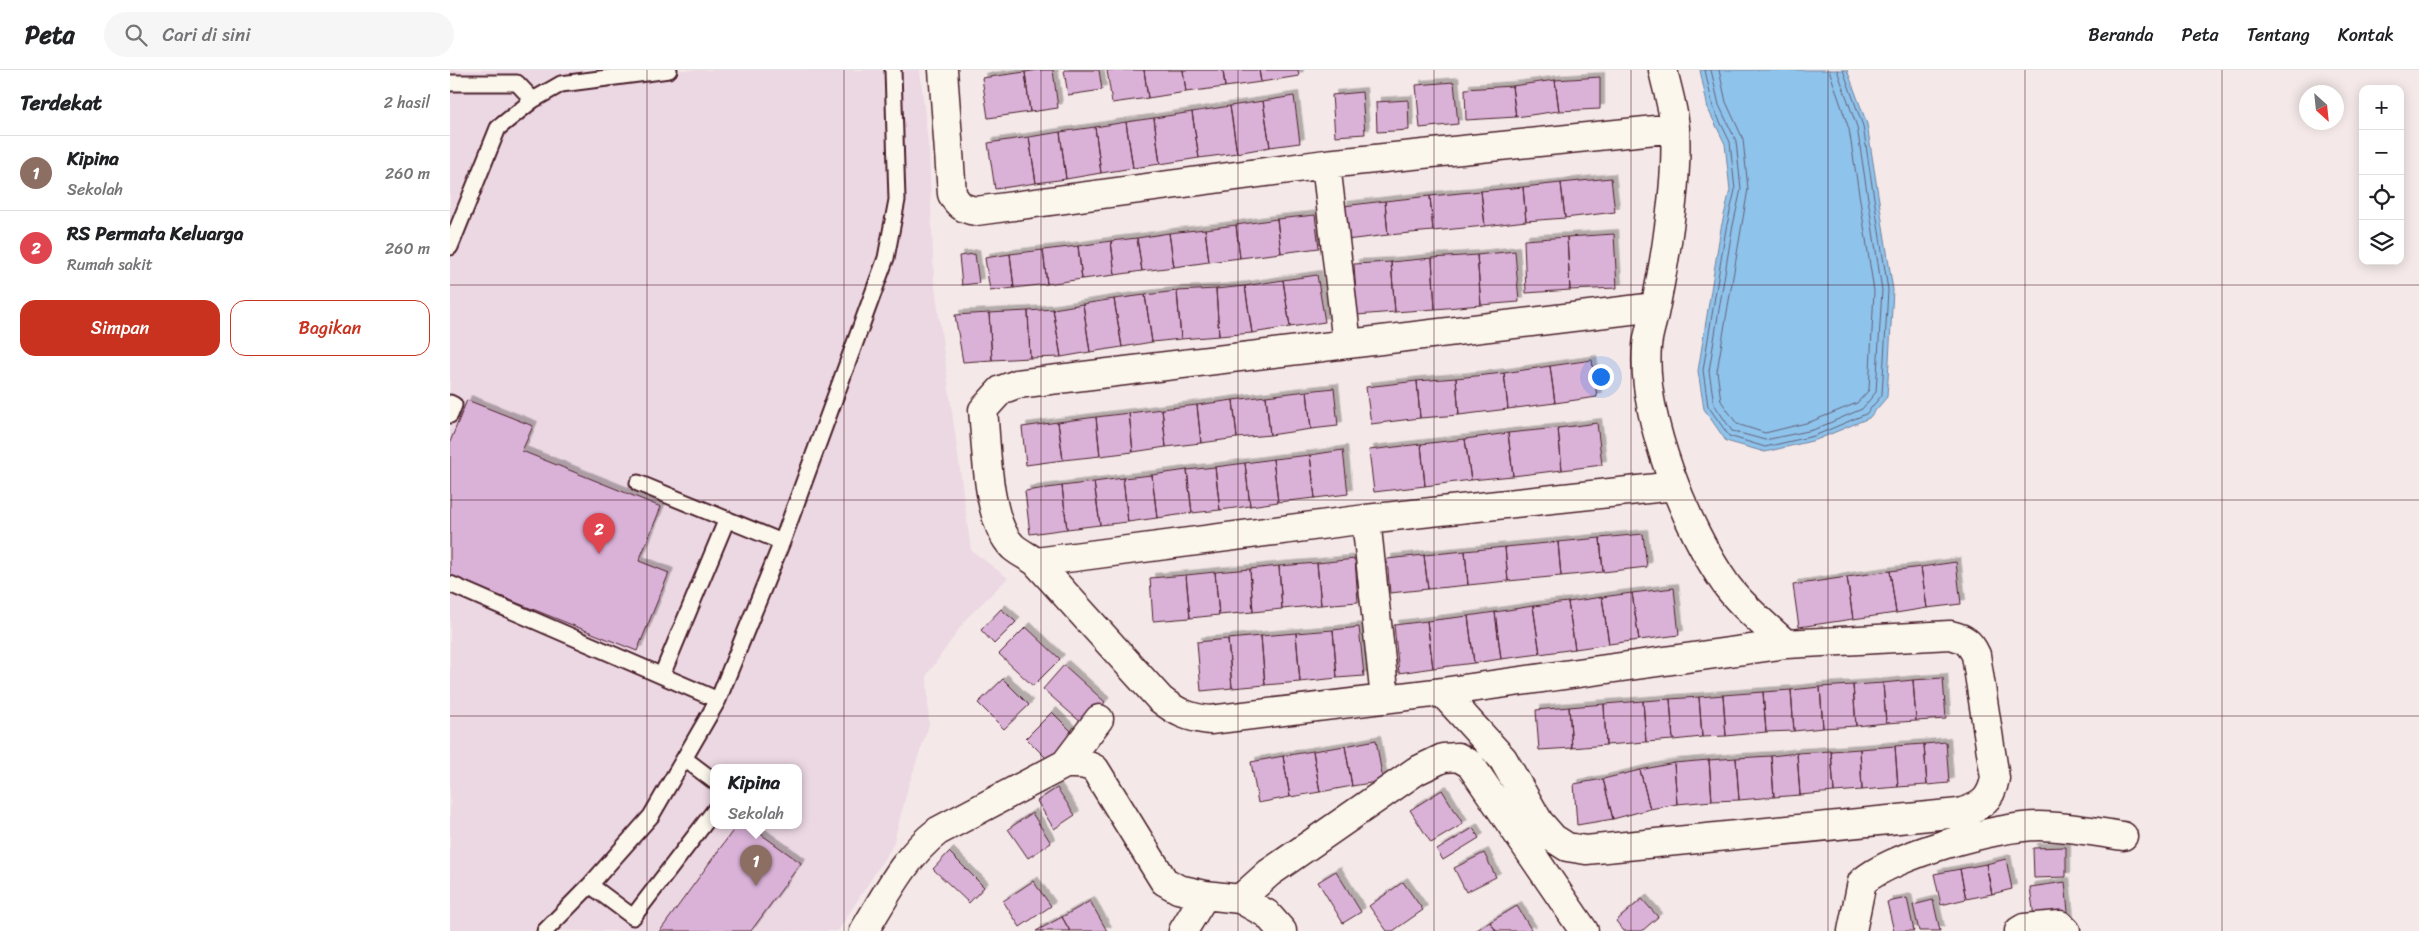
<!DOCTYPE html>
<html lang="id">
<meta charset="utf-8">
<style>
:root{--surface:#fff;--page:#f6f6f6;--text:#202124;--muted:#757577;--line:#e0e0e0;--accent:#c8321e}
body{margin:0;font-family:Sriracha,sans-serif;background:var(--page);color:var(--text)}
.controls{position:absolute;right:15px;top:15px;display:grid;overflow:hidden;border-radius:10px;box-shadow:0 2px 12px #0003}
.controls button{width:45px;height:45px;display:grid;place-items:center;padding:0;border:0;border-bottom:1px solid var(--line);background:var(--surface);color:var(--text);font:25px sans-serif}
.compass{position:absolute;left:1849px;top:15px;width:45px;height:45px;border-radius:50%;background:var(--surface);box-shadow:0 2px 12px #0003;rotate:153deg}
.you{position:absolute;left:1150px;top:306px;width:18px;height:18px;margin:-12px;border:4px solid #fff;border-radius:50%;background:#1a73e8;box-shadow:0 0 0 8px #1a73e833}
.badge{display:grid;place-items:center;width:32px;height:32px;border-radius:50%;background:var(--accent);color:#fff;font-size:16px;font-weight:700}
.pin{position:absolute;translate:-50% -41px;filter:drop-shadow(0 1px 2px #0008)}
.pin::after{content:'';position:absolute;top:26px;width:18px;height:15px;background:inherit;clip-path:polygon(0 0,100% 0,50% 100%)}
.popup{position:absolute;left:260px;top:694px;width:92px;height:65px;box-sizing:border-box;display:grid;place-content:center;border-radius:10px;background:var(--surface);filter:drop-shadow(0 1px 4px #0005);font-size:16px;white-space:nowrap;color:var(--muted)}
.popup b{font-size:19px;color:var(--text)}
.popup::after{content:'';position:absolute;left:50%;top:100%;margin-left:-10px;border:10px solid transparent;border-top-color:var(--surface)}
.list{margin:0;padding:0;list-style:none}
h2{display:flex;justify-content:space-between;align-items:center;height:65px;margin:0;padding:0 20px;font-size:21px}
h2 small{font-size:16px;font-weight:400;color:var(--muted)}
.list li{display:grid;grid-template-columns:32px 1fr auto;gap:15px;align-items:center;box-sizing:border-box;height:75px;padding:0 20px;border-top:1px solid var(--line)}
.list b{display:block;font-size:19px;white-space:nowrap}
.list p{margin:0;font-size:16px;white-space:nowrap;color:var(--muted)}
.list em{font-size:16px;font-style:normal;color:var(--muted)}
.actions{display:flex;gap:10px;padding:15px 20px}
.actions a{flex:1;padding:11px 0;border:1px solid var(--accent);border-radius:15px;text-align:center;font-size:18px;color:var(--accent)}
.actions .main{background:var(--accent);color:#fff}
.icon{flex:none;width:28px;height:28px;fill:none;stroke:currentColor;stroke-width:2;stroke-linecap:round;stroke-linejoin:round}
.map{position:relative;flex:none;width:1969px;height:861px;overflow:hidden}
header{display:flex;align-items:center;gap:30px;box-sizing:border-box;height:70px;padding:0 25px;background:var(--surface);border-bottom:1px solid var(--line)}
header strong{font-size:24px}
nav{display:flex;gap:28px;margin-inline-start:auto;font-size:18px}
.search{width:350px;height:45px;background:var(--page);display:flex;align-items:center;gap:12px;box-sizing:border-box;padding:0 18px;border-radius:28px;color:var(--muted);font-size:19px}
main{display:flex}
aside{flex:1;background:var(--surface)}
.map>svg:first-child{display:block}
.built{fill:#ecd8e3;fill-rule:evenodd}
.water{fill:#8ec3eb;stroke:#73819e}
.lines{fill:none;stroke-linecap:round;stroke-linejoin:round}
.shore{stroke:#656178;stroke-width:1}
.building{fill:#dab2d8;stroke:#4a1f2b;filter:url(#shadow)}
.lane-casing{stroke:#4a1f2b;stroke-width:19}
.street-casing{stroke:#4a1f2b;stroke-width:31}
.lane{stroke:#fbf7ec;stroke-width:15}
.street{stroke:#fbf7ec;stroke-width:28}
.grid{fill:none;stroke:#4a1f2b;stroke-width:1;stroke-opacity:0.55}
</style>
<header>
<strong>Peta</strong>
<div class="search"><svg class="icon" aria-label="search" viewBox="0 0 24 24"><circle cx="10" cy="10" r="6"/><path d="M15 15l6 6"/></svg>Cari di sini</div>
<nav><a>Beranda</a><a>Peta</a><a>Tentang</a><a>Kontak</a></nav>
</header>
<main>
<aside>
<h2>Terdekat<small>2 hasil</small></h2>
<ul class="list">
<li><span class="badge" style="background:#8d6e63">1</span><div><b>Kipina</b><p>Sekolah</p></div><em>260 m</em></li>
<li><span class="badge" style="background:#e0444e">2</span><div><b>RS Permata Keluarga</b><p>Rumah sakit</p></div><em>260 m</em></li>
</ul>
<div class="actions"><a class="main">Simpan</a><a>Bagikan</a></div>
</aside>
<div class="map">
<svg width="1969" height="861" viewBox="0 0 1969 861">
<defs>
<filter id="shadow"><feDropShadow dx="4.5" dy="-4.5" stdDeviation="0" flood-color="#0004"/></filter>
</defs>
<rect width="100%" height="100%" fill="#f4e9e8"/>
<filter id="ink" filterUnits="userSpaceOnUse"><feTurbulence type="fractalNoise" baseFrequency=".02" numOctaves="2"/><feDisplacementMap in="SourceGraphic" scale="10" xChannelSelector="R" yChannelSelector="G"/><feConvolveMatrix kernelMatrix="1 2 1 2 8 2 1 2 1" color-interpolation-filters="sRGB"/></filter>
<g filter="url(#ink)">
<path class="built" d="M0,0H470L479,82L484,209L521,480L558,508L517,548L477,605L479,655L459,714L443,775L388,861H0ZM264,697H348V755H264Z"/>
<path class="water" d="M1250,0H1397L1417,54L1443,220L1437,327L1419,348L1366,370L1315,382L1276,371L1254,339L1248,301L1271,158L1280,120L1275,74L1258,39Z"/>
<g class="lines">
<path class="shore" d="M1255,0L1263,37L1280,72L1285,120L1276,159L1253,300L1258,336L1279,366L1315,377L1364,366L1416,344L1432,325L1438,220L1413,56L1393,0
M1261,0L1269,35L1286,71L1291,119L1282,160L1259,301L1264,334L1282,361L1315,370L1363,360L1412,339L1426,322L1432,220L1407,57L1387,0
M1269,0L1276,32L1293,69L1298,119L1267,301L1271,331L1287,354L1315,363L1360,352L1407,333L1419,320L1424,221L1399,59L1379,0"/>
</g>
<path class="building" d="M589,0H603L608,38L580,42L575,2Z
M614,0H649L652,20L618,25Z
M657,0H694L698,28L662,33Z
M694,0H733L736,22L698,28Z
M733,0H773L775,17L736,22Z
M773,0H809L811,12L775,17Z
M809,0H848L849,6L811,12Z
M575,2L580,42L538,48L532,8Z
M1150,7V39L1109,41L1105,10Z
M1105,10L1109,41L1066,47L1062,16Z
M1004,12L1008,54L970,58L966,15Z
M1062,16L1066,47L1016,50L1015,19Z
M912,22L915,64L885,66L882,25Z
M844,26L850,73L820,77L813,31Z
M958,30L959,60L927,62L926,32Z
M813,31L820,77L787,83L780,36Z
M780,36L787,83L749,88L742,42Z
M742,42L749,88L710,94L704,48Z
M704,48L710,94L683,98L676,52Z
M676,52L683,98L651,103L645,57Z
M645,57L651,103L616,109L610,62Z
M610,62L616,109L586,113L579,67Z
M579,67L586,113L545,119L538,73Z
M1161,108L1165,142L1115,148L1111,113Z
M1111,113L1115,148L1076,151L1073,117Z
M1073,117L1076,151L1035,156L1031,121Z
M1031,121L1035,156L983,161L980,126Z
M980,126L983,161L938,165L935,131Z
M935,131L938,165L896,170L893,136Z
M865,145L869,178L831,183L827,149Z
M827,149L831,183L790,188L786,155Z
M786,155L790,188L759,192L755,159Z
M755,159L759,192L724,197L719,163Z
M719,163L724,197L692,201L687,168Z
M1164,164L1167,218L1120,220L1117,167Z
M1117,167L1120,220L1076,223L1074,170Z
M687,168L692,201L665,205L661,171Z
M661,171L665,205L632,209L628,176Z
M628,176L632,209L597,214L593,180Z
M593,180L597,214L564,218L560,184Z
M1065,181L1069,232L1031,235L1027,185Z
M525,184L529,213L512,215L509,186Z
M560,184L564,218L540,221L535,188Z
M1027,185L1031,235L985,239L982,188Z
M982,188L985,239L945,242L941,192Z
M941,192L945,242L907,245L904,194Z
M867,205L875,252L840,257L833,210Z
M833,210L840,257L802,263L795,216Z
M795,216L802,263L769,266L766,219Z
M766,219L769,266L731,269L727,221Z
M727,221L731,269L702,272L695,225Z
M695,225L702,272L672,277L664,229Z
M664,229L672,277L640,282L633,234Z
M633,234L640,282L611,287L603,239Z
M603,239L611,287L580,288L578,241Z
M578,241L580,288L542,290L539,243Z
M539,243L542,290L513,292L505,245Z
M1142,290L1147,327L1105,333L1100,296Z
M1100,296L1105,333L1058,339L1054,303Z
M1054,303L1058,339L1009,345L1006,308Z
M1006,308L1009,345L970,348L967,311Z
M967,311L970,348L921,354L916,317Z
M884,318L888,356L861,359L857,321Z
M857,321L861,359L820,365L816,326Z
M816,326L820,365L787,368L783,330Z
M17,330L83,356L72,381L211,437L189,491L219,503L187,581L0,506V372Z
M783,330L787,368L751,373L747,335Z
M747,335L751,373L716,377L712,339Z
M712,339L716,377L683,382L679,343Z
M679,343L683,382L650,386L646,347Z
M646,347L650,386L613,390L608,352Z
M608,352L613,390L576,395L572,357Z
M1147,353L1152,395L1112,400L1108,358Z
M1108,358L1112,400L1063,406L1058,363Z
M1058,363L1063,406L1021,410L1015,369Z
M1015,369L1021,410L975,416L971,374Z
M971,374L975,416L924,422L919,380Z
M893,380L898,424L865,428L860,385Z
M860,385L865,428L828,432L823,389Z
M823,389L828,432L800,436L795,393Z
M795,393L800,436L770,440L765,397Z
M765,397L770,440L742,443L737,400Z
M737,400L742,443L707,448L702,405Z
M702,405L707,448L678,452L673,408Z
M673,408L678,452L650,455L644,412Z
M644,412L650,455L617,459L612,416Z
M612,416L617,459L580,464L575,421Z
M1193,464L1197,497L1153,502L1150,468Z
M1150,468L1153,502L1111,506L1108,472Z
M1108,472L1111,506L1058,511L1055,477Z
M1055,477L1058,511L1018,515L1015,481Z
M1015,481L1018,515L978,519L974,485Z
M974,485L978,519L940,523L937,489Z
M905,489L908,532L871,535L867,493Z
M1506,492L1511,534L1477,538L1471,497Z
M867,493L871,535L832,539L829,496Z
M829,496L832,539L803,542L800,499Z
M1471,497L1477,538L1446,543L1440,501Z
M800,499L803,542L769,545L765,502Z
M1440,501L1446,543L1403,549L1397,507Z
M765,502L769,545L740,548L736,505Z
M736,505L740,548L703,551L700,508Z
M1397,507L1403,549L1349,557L1343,515Z
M1224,518L1229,565L1189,570L1182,523Z
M1182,523L1189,570L1159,574L1152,527Z
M1152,527L1159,574L1125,579L1118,532Z
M1118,532L1125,579L1090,584L1083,536Z
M1083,536L1090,584L1051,589L1045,542Z
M551,539L566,552L544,574L531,560Z
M1045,542L1051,589L1024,593L1018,546Z
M1018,546L1024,593L983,598L977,551Z
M977,551L983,598L949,603L944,555Z
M576,557L610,589L583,616L549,584Z
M909,557L914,606L887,608L883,560Z
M883,560L887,608L850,612L846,563Z
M846,563L850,612L815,615L811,566Z
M811,566L815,615L782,618L778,569Z
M778,569L782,618L751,621L747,572Z
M614,595L655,632L634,655L593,619Z
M1493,608L1496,649L1466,651L1463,610Z
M553,609L579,635L554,659L528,633Z
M1463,610L1466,651L1436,653L1433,613Z
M1433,613L1436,653L1406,656L1403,615Z
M1403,615L1406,656L1373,658L1370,617Z
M1370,617L1373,658L1344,661L1341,620Z
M1341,620L1344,661L1316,662L1313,622Z
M1313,622L1316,662L1276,666L1273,625Z
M1273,625L1276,666L1252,667L1249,627Z
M1249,627L1252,667L1223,670L1220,629Z
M1220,629L1223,670L1196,672L1193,631Z
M1193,631L1196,672L1156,675L1154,634Z
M1154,634L1156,675L1122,678L1119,637Z
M1119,637L1122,678L1089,680L1086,640Z
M602,642L626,666L600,692L576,668Z
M926,670L933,711L902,716L895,676Z
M1496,672L1499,713L1477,715L1474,674Z
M1474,674L1477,715L1448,717L1445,676Z
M895,676L902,716L870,722L863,681Z
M1445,676L1448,717L1412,720L1410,679Z
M1410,679L1412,720L1384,722L1381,681Z
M863,681L870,722L840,727L833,686Z
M1381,681L1384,722L1350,725L1347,683Z
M1347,683L1350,725L1324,727L1321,686Z
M833,686L840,727L808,733L801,692Z
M1321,686L1324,727L1289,730L1286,688Z
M1286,688L1289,730L1262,731L1259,690Z
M1259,690L1262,731L1227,734L1224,693Z
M1224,693L1227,734L1200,739L1190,700Z
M1190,700L1200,739L1163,749L1153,709Z
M1153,709L1163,749L1127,755L1124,714Z
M607,718L625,745L604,759L587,731Z
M992,720L1013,754L981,773L960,740Z
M582,743L601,773L578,788L558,759Z
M287,755H298L351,793L301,861H210Z
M1023,758L1029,768L993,790L987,780Z
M1616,777V807L1584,808L1583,778Z
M499,782L534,817L519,833L483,799Z
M1034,783L1046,807L1016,822L1004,798Z
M1556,789L1562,819L1542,824L1536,794Z
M1536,794L1542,824L1516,829L1510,799Z
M1510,799L1516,829L1491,835L1484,804Z
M886,801L911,842L893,853L868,812Z
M583,811L601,836L570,857L553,831Z
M953,812L973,840L943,861H937L919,836Z
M1615,812L1619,851L1585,855L1580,817Z
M1457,828L1464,861H1444L1437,832Z
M1192,829L1208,847L1192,861H1174L1166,851Z
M1483,830L1490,861H1469L1463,835Z
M640,831L657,861H620L612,847Z
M1067,836L1082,861H1046L1040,852Z
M612,847L620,861H586Z
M1040,852L1046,861H1025Z"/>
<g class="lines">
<g class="lane-casing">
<path id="lane" d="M0,13H67L83,30
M0,177L48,58L83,30L111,14L219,0
M0,333L4,335L0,345
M188,413L332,472
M0,514L268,630
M212,605L277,449
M235,689L264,711
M140,815L183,847L264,741
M95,861L140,815L201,746L268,630L332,472L436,188L447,130L443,0"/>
</g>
<g class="street-casing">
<path id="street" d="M493,0L502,124C508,135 513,139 526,141L876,94L1225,58
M1213,0C1217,19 1224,40 1225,59C1227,94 1223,130 1218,164C1215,189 1210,214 1205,239C1203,251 1198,263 1197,276C1191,346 1236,459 1277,516C1294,538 1315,555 1336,574
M876,94L897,274
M916,449L935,629
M586,492L916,449L1225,416
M992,622L1053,689L1089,752L1103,768L1117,777L1136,780L1509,743C1530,737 1541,731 1545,708L1526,585C1520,572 1514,568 1500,565L1336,574L992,622L760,650C739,648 726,642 710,629L586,492C579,487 570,483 563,477C536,451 537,377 533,340L551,320L567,314L1205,237
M615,694L649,649
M790,829L819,803L966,701L993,688L1008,687L1020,694L1134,861
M414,861C435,827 455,786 488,761L615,694C627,694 635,693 645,699L714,811L728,819L755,825L790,829L817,844L832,861
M733,861L755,825
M1402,861L1412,812C1443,785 1547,756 1589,756C1617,756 1645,762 1673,766
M1569,861L1574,858L1610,855L1616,861"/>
</g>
<use href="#lane" class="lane"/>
<use href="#street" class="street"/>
</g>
</g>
<path class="grid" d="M197,0V861M394,0V861M591,0V861M788,0V861M984,0V861M1181,0V861M1378,0V861M1575,0V861M1772,0V861M0,215H1969M0,430H1969M0,646H1969"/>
</svg>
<div class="controls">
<button>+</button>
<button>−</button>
<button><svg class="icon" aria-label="locate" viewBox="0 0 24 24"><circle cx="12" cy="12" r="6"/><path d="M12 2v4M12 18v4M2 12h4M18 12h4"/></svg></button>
<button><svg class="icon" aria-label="layers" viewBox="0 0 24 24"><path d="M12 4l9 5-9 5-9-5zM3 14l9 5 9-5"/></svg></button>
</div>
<svg class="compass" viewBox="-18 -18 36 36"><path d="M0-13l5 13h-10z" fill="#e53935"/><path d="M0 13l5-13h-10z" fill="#757577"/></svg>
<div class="you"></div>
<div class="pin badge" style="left:306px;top:816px;background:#8d6e63">1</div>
<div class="popup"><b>Kipina</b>Sekolah</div>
<div class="pin badge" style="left:149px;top:484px;background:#e0444e">2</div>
</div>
</main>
